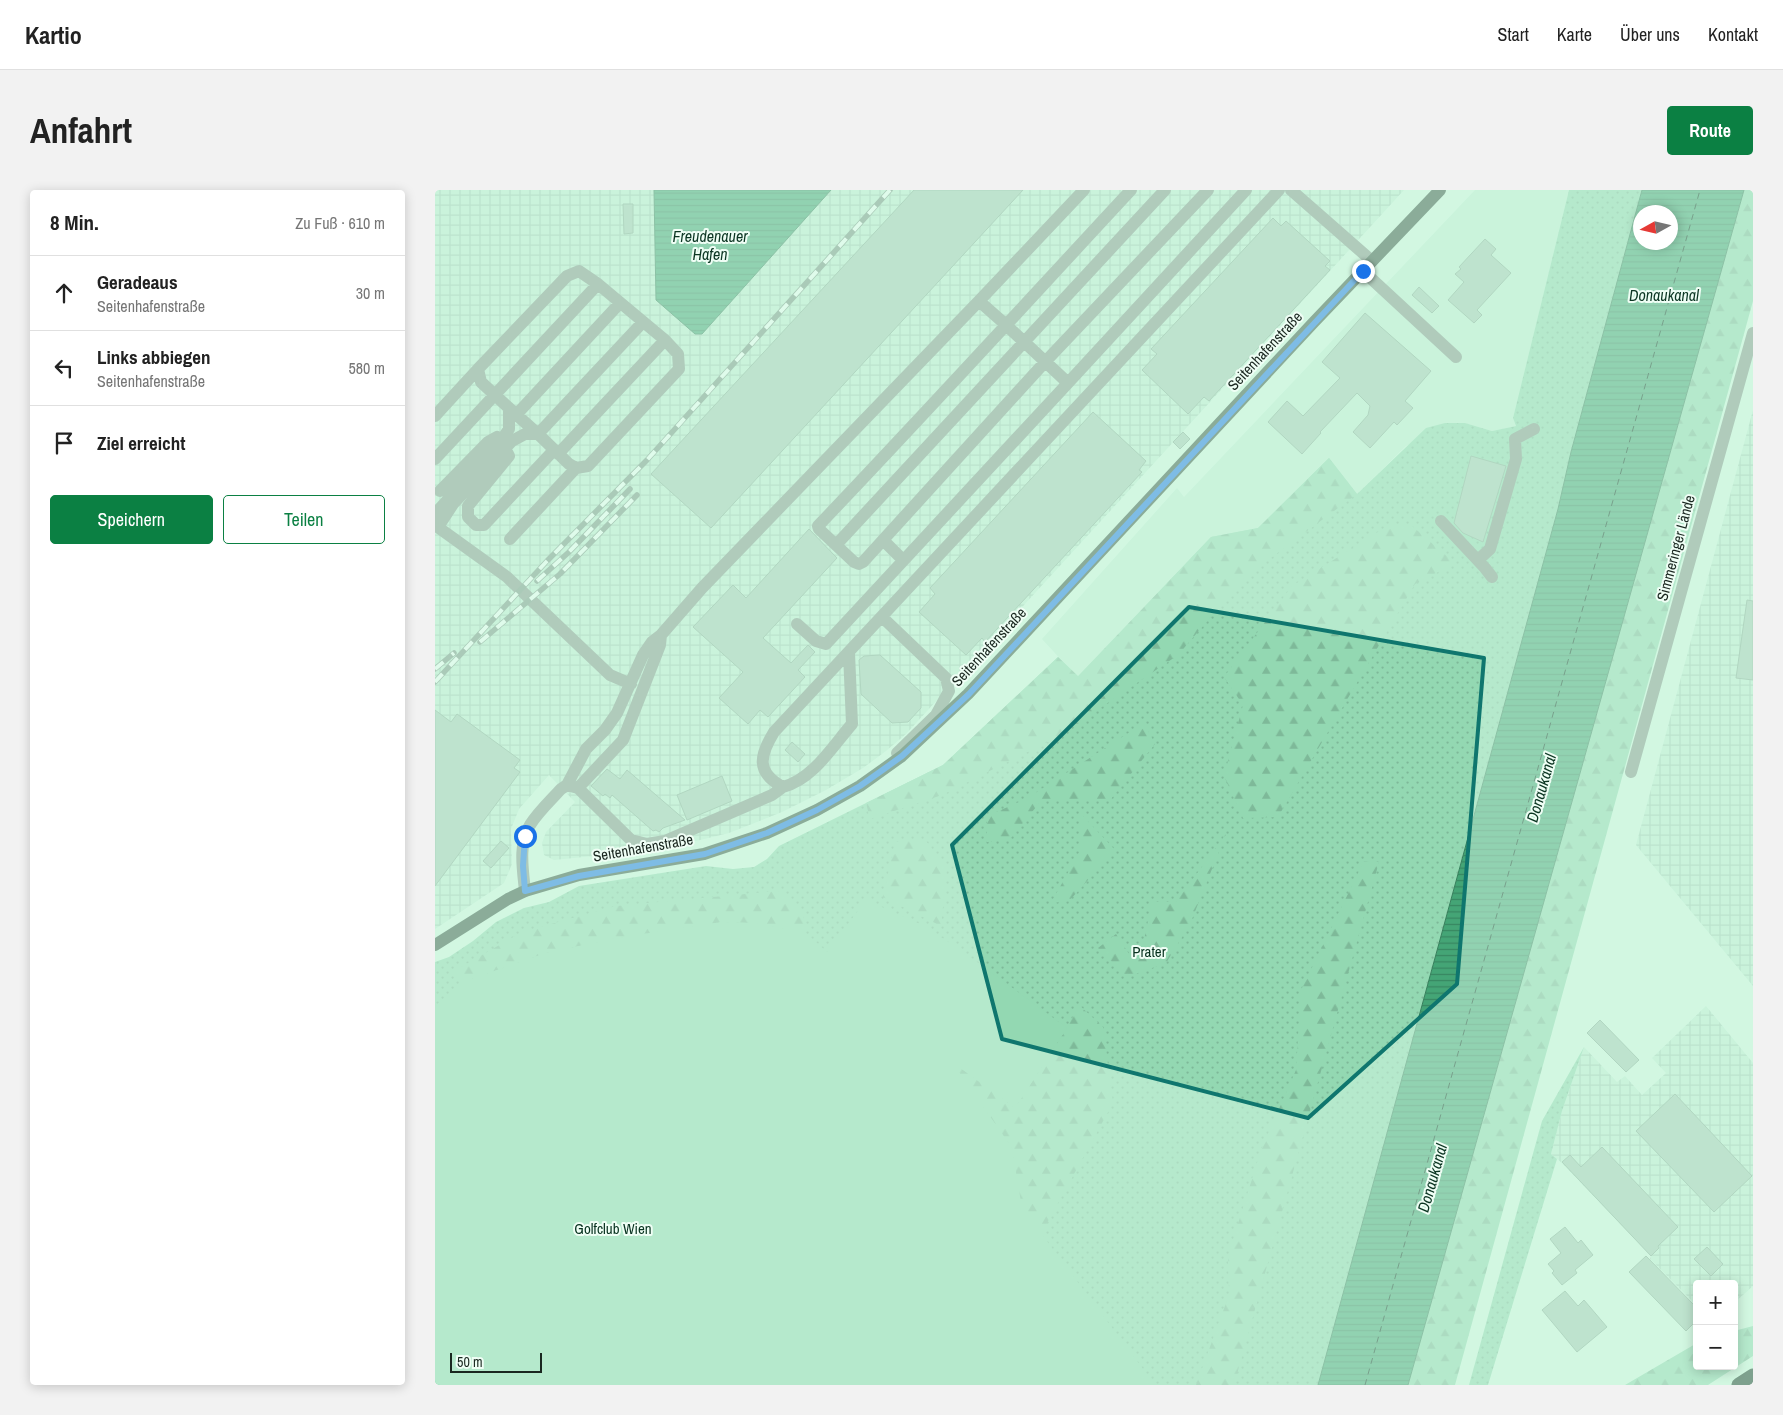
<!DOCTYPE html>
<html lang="de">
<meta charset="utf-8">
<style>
:root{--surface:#fff;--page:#f2f2f2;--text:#222;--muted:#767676;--line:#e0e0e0;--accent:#0b8043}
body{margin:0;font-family:"Archivo Narrow",sans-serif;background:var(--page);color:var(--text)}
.controls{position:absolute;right:15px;bottom:15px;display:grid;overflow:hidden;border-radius:5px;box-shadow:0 2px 12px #0003}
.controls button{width:45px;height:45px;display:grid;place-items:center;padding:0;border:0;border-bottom:1px solid var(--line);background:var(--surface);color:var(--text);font:25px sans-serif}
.compass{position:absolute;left:1198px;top:15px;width:45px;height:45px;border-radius:50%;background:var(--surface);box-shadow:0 2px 12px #0003;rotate:262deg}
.scale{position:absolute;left:15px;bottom:12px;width:92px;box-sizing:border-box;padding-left:5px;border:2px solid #1a2720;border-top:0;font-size:14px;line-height:18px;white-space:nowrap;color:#1a2720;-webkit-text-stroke:4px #effef5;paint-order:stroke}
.stop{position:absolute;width:15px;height:15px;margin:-11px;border:4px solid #1a73e8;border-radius:50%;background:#fff}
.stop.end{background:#1a73e8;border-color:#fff;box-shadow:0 1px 5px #0008}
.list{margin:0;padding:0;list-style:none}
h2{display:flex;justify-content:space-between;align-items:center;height:65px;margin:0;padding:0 20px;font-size:21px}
h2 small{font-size:16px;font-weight:400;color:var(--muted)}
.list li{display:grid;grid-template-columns:32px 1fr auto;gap:15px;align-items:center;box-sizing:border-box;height:75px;padding:0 20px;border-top:1px solid var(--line)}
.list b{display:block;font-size:19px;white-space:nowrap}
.list p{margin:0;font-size:16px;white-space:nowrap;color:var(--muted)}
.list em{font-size:16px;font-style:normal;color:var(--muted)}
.actions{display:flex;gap:10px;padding:15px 20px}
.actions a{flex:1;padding:11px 0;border:1px solid var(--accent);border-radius:5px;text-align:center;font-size:18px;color:var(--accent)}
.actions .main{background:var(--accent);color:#fff}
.icon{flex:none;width:28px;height:28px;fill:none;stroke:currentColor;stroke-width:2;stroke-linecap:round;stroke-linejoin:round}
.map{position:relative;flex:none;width:1318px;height:1195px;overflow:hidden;border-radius:5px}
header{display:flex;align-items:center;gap:30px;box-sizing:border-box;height:70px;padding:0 25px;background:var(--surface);border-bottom:1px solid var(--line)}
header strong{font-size:24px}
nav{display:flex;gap:28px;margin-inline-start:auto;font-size:18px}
.intro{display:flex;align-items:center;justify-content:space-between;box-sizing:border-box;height:120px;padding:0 30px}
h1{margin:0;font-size:35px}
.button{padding:12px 22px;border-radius:5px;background:var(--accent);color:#fff;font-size:18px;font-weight:700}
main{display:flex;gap:30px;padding:0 30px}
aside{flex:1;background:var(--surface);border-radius:5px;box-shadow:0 2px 12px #0003}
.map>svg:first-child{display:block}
.built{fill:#c0edd3}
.industrial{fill:url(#industrial-grid)}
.green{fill:url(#green-dots)}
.forest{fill:url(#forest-firs)}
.pitch{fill:#93d8b2}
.water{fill:url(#water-rules);stroke:#377f5c;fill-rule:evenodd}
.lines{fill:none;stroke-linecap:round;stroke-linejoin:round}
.ferry{stroke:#0c3623;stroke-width:1;stroke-dasharray:6 5;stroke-linecap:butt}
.building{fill:#a7cbb6;stroke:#8aad99}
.minor{stroke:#87968d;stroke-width:12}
.major{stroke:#365142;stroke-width:12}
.highway{stroke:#193828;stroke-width:15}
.rail-casing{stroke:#7a9385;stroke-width:5.5}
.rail{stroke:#effef5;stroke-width:4;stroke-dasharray:11;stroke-linecap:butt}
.route{stroke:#1a73e8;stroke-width:6}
.marked{fill:none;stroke:#0f766e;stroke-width:4;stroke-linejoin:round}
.labels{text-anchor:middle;stroke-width:4;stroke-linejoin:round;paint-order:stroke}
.street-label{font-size:15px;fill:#1a2720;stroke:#effef5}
.park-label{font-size:15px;fill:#07321f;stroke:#effef5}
.water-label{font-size:16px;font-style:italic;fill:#0c3623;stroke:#effef5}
</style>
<header>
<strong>Kartio</strong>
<nav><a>Start</a><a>Karte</a><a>Über uns</a><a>Kontakt</a></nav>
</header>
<div class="intro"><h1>Anfahrt</h1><a class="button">Route</a></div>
<main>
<aside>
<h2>8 Min.<small>Zu Fuß · 610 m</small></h2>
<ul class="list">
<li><svg class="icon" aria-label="ahead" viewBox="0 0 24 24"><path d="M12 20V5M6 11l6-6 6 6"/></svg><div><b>Geradeaus</b><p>Seitenhafenstraße</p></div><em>30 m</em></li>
<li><svg class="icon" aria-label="left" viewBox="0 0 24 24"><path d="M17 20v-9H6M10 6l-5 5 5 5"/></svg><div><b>Links abbiegen</b><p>Seitenhafenstraße</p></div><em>580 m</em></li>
<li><svg class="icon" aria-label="arrive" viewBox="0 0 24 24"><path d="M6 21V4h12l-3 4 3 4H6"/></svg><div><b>Ziel erreicht</b></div></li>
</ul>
<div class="actions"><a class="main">Speichern</a><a>Teilen</a></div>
</aside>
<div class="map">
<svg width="1318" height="1195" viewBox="0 0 1318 1195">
<defs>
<pattern id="industrial-grid" width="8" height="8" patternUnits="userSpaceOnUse" patternTransform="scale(1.25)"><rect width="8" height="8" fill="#c0edd3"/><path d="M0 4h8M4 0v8" fill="none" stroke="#a4cbb5"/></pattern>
<pattern id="green-dots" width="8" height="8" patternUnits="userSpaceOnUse" patternTransform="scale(1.25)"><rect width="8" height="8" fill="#93d8b2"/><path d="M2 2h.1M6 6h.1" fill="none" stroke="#7eb999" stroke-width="1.8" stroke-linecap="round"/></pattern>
<pattern id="forest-firs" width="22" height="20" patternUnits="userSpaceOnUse" patternTransform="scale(1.25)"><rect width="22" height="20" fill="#93d8b2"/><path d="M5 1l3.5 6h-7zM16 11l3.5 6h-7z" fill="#7eb999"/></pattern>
<pattern id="water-rules" width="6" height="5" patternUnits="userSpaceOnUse" patternTransform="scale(1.25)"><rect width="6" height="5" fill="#44a576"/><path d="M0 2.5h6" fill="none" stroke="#388660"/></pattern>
</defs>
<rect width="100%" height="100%" fill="#d2f7e1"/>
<path class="built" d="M1040,0H1134L1078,228L1081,236L1057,241L1030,233L971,256L922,304L894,269L823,338L776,347L642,487L607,449L742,298L749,307Z"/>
<path class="industrial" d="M0,0H219L221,110L267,144L396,0H969L471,544L451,561L428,578L391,600L347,622L294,643L228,659L119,670L109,665L107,653L111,642L140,612L114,585L84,619L76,639L77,674L69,693L0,739Z
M1318,220V796L1201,655Z
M1271,816L1318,873V1096L1299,1113V1094H1262V1116L1215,1069L1216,1066L1127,973L1116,964L1127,921L1149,857L1182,892L1190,886L1207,905L1231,883L1217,868Z"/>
<path class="green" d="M1134,0H1207L1136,262L1123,319L883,1195H0V772L14,767L38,751L61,732L89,718L114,712L144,696L271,676L298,679L319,677L332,669L344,656L508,575L623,467L643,487L776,347L823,338L894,268L922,304L991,238L1010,233H1030L1057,241L1081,236L1078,228Z
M1149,857L1127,921L1116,964L1122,969L1053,1195H1034L1107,931Z"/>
<path class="forest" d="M1309,0H1318V111L1020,1195H973Z
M894,268L922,304L810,387L743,465L624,546L507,605L435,629L431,613L508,575L623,467L643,486L776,347L823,338Z
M954,335L977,336L1020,373L980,394L843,627L808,628L789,586L808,515L789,487L857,396Z
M709,533L720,554L675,610L606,611L574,650L552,652V626L591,609Z
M646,624L680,660L634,711L616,713L645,661Z
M791,644L755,734L731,773L692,787L663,758L681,744L694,764L708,755L717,712H741Z
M490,650L512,677L506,736L448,707L460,652Z
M929,671L944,672L799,1195H761L794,1105L793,1066L826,960L861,880L866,800Z
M343,701L368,721L370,742L317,733L287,732L182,748L111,763L28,792L19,781L87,742L181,716Z
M644,815L668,837L678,913L606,1044L586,1018L577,958L515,870L580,918L632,838Z
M1318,1136V1166L1273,1195H1190L1262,1153V1176H1299V1141Z"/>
<path class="pitch" d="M431,710L485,734L523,758L632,838L580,918L517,872L577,958L587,1018L720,1195H0V816L28,792L111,763L182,748L287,732L317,733L370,742L392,762Z"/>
<path class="water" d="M219,0H396L267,144H260L221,110Z
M1207,0H1309L973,1195H883L1123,319L1136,262ZM1206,22H1236V52H1206Z"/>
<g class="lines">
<path class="ferry" d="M930,1195L1265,0"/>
</g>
<path class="building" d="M479,0H588L276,338L216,284Z
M188,14H198V43L189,44Z
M838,28L846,36L851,31L895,71L890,76L895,80L774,211L769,207L753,224L707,180L722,164L716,159Z
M1050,49L1061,59L1056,65L1076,83L1042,120L1047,125L1039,133L1013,110L1029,92L1020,84L1026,79L1024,77Z
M984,97L1004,116L997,123L977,105Z
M930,123L996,181L970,211L978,218L962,235L959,232L935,258L918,242L933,225L935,216L922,203L885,242L886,243L867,264L833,232L852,211L868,226L905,188L887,172Z
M658,222L711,271L704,280L707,282L550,452L547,448L531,465L484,422L500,404L495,398Z
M748,242L755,249L745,259L738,252Z
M1036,266L1071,276L1048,352L1028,343L1019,333Z
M374,339L402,368L328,448L356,473L373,455L380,462L363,480L370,487L333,527L325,520L313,534L284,508L308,482L258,437L298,395L311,408Z
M1312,410L1318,411V490L1301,488Z
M445,465L486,502V518L473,532L457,533L426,504L424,470L429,466Z
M0,520L16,532L22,524L85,570L79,578L85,582L0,696Z
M357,552L370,564L363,572L350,560Z
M172,579L185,589L192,580L250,630L228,638L224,642L221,640L218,641L177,605L175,608L170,604L168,606L156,596Z
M287,586L297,611L252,630L242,605Z
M66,651L74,658L56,678L48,671Z
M1165,830L1204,870L1191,882L1152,843Z
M1240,904L1317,986L1279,1022L1201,941Z
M1167,957L1243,1037L1223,1056L1224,1058L1216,1066L1127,972L1135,965L1146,977Z
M1130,1037L1143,1053L1146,1050L1158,1065L1140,1080L1142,1083L1127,1095L1117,1083L1119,1081L1113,1074L1126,1063L1115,1049Z
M1272,1057L1288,1074L1276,1086L1259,1069Z
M1211,1066L1262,1118V1130L1251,1141L1194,1082Z
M1130,1101L1143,1116L1149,1110L1172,1137L1142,1162L1107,1120Z"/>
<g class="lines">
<path class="minor" d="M856,0L937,71
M928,81L1021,167
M633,193L811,0
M74,218L103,244L208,132
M81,225L185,113
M0,226L43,179
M70,258L74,266L33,316V327L41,335H49L119,260
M123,264L230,150
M0,269L163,94
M5,301L53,252L62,247L66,251
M0,324L66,251L74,239V218L46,192L43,179L132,86L144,81L163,94L230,150L243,164L244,179L153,276L141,278L134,274L103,244H90L77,251L18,314L3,337
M1006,331L1050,378L1057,387
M0,335L72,387L175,485L196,494
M75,349L141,278
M448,350L610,172L773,0
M401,355L730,0
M468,370L448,350L428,372L424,374L419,372L384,339L383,336C489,225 592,112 696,0
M1043,370L1055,359L1081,269L1080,249L1099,239
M447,427L511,488L514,501L501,525L462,563
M362,434L381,451L391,454L633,193L570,134L544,111
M1196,582L1318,143
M132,595L143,598L196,650L212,654L230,651L337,605L348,597C320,582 325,565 339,542L844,0
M348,597C378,589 397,557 417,534L414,463
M143,598L188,550L225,455L226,445
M90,701C88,681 83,653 95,635C103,622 116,610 126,599L132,595L151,559L170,540L182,523L208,465L217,452L226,445L267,398L544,111L649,0"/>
<path class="major" d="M0,755L73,709L90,701L144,685L269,664L332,643L382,620L425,596L467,566L533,504L879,132L1005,0"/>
<path class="highway" d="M1304,1195L1318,1186"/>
<g class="rail-casing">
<path id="rail" d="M102,391L134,362L195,299
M45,452L125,384L202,305
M0,479L19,463
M0,492L112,371L212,270L455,0"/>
</g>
<use href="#rail" class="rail"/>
</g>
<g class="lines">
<path class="route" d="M90,646L88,676L90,701L144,686L270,664L332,643L382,620L425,596L449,579L467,566L534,504L928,81"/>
</g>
<path d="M0 0H1318V1195H0ZM754,417L1049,468L1022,794L873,928L567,849L517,655Z" fill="#d2f7e1" fill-opacity=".55" fill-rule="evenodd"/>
<path class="marked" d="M754,417L1049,468L1022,794L873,928L567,849L517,655Z"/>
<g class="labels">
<g class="street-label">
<text transform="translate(830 161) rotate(-47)" y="5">Seitenhafenstraße</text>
<text transform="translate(1241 358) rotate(-75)" y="5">Simmeringer Lände</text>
<text transform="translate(554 457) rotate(-47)" y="5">Seitenhafenstraße</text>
<text transform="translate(208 658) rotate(-10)" y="5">Seitenhafenstraße</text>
</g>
<g class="park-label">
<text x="714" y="767">Prater</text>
<text x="178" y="1044">Golfclub Wien</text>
</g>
<g class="water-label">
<text x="275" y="52">Freudenauer<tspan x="275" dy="18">Hafen</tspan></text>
<text x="1229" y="111">Donaukanal</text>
<text transform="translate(1106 598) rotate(-74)" y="6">Donaukanal</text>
<text transform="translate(997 988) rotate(-74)" y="6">Donaukanal</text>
</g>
</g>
</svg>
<div class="controls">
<button>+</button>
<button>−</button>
</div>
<svg class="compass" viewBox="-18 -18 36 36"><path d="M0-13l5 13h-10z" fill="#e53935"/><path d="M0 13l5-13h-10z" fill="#767676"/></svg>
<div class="scale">50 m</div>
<div class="stop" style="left:90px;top:646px"></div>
<div class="stop end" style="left:928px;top:81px"></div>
</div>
</main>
